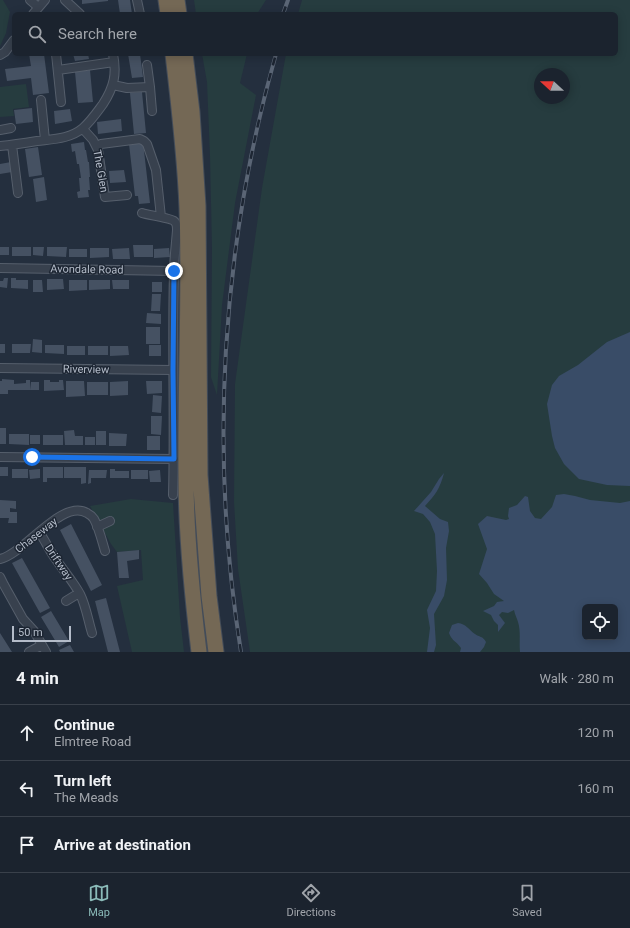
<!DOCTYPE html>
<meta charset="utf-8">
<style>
:root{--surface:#1b232e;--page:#242b36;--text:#f1f3f6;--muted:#a0a4aa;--line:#39404a;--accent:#8bbbb9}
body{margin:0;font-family:Roboto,sans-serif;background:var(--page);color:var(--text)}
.controls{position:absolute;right:12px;bottom:12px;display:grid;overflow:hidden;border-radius:6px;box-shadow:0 2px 10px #0003}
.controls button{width:36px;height:36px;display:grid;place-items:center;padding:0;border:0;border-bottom:1px solid var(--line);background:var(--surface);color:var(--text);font:20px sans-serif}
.compass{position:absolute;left:534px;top:68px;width:36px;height:36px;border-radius:50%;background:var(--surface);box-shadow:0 2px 10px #0003;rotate:291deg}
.scale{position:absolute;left:12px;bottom:10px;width:59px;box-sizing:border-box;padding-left:4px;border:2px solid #b4bcc9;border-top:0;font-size:11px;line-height:14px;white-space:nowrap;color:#b4bcc9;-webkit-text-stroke:3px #1d2633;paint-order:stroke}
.stop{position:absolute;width:12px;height:12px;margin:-9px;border:3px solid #1a73e8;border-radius:50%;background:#fff}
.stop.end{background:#1a73e8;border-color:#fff;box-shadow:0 1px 4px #0008}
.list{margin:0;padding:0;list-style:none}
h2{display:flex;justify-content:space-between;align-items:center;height:52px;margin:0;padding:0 16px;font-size:17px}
h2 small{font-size:13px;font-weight:400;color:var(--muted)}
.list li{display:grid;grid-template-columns:26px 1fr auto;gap:12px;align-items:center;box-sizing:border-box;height:56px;padding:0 16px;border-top:1px solid var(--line)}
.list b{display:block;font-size:15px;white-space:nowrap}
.list p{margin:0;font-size:13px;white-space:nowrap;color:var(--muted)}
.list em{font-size:13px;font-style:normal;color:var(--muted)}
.icon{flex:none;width:22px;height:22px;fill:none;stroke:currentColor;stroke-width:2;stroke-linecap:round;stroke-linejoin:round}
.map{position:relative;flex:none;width:630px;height:652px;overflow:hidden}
.search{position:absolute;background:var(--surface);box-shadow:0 2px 10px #0003;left:12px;right:12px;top:12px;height:44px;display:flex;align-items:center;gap:10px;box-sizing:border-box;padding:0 14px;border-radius:6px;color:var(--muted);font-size:15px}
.sheet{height:220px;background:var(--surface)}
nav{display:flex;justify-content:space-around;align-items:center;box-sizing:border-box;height:56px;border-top:1px solid var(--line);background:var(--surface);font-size:11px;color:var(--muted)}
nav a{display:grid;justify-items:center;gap:2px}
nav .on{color:var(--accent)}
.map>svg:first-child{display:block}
.green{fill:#263c3f;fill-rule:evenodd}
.water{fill:#394c67;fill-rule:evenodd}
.building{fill:#455162}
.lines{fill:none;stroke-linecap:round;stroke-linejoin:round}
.street-casing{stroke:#565f6c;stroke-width:10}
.highway-casing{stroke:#434c59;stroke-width:17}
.street{stroke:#38414e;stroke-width:8}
.highway{stroke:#746855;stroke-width:15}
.rail-casing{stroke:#5a6575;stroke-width:4}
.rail{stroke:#1d2633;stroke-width:2.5;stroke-dasharray:8;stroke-linecap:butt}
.route{stroke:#1a73e8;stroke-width:5}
.labels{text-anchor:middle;stroke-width:3;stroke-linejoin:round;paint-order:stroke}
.street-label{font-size:11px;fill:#b4bcc9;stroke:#1d2633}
</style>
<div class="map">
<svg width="630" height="652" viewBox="0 0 630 652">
<rect width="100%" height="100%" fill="#242f3e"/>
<path class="green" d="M0,0H3L10,12L6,33L0,46Z
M194,0H266L257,14H196Z
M302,0H630V652H250L238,569L234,502L235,384L262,188L286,54H616V14H298ZM540,74H564V98H540ZM585,607H615V637H585Z
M202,54H247L240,83L256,95L235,203L222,305L217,395L211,377L212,248L210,156L207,82Z
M26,84L29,107L13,109L14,116L0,117V87Z
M131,499L173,503L180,617L184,652H132L117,586L143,580L141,550L117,552L111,544L90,506Z"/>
<path class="water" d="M630,332V486L607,485L579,479L564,464L555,448L552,436L547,404L552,385L559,376L578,365L607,342Z
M444,473C440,489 435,495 425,506L440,519L448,522L449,531L446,548L447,580L444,596L434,614L436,645L434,652H427L430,628L427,610L436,591L437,571L435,534L430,522L423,514L414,511L431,492L439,479Z
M564,494L575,496L590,500L620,503L630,501V652H520C519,643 521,631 518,622C517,618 515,615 514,610L508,613L502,612L499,615L505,623L498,632V625L494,621L491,615L483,611L494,606L497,602L504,601L494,594L487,583L479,574L487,549L478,524L487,516L506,520L509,519L508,516L509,508L517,505L525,496L528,497L530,511L535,518L541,519L552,507L556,495ZM585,607H615V637H585Z
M458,623C466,624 468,629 475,634C479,637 483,636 486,642L484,647L480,652H460L461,648C456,641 452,641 449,633L452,625Z"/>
<path class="building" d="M82,0H108V1L82,4Z
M118,0H130L132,14H120Z
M29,54H44L49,93L33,95L31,78L7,81L5,69L31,66Z
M73,54H88L89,59L75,61Z
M128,54H140L143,77L132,78Z
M90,70L93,102L78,103L75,72Z
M142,92L146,133L134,134L130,93Z
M32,108L33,122L16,124L14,110Z
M70,109L72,121L55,124L54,111Z
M121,119L122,131L98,134L97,122Z
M84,142L85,150H86L88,162H89L90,177H89L90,190H88L89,197L78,198L77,192L80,191L79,178H81L79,164H77L75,151L72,152L71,144Z
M143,142L150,203L139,204L138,196H135L129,144Z
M38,147L42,175L29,177L25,149Z
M11,162L12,172L0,174V164Z
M124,170L126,182L110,183L109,171Z
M44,177L47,200L36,202L33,179Z
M133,245H153V257H134Z
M0,247H9V255H0Z
M12,247H31V256H12Z
M33,247H44L43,256L33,255Z
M47,247H67L66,257L47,256Z
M90,248H109V257L90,258Z
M129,248L130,259H113L112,249Z
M169,248L170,257L154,258V249Z
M69,249H87V257H69Z
M4,278H8L7,288L0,287V281H3Z
M11,278H16V280H28V289L11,288Z
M47,279H63L64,289L47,290Z
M33,280H42L43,292H33Z
M69,280H87V290L69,291Z
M89,280H110V289L89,290Z
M112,280H129V289H113Z
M152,282H162V292H152Z
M152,294H161L160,311H151Z
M147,313L161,314V324L146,323Z
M146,327H160V344H146Z
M33,339L42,340V353L32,352Z
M0,344H5V353H0Z
M12,344H31L30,353H12Z
M45,345H64V354L45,353Z
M149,345H161V356H149Z
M67,346H85V355H67Z
M88,346H108V355H88Z
M110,346H128L129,355L110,356Z
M2,379L14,380V384L26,383V380H30V390H8V394H0V381H2Z
M44,380H50V382H59V380H63L64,390L44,391Z
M66,381H84L85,396L66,397Z
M128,381V395L110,396V382Z
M146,381H162V393L147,394Z
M31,382H39V390H30Z
M87,382H108V395H87Z
M153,395L162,396L161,413L152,412Z
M151,416H162L161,435L151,434Z
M0,428H6V444H0Z
M74,430L75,436H83V445H65L64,431Z
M96,431H106V445H96Z
M109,433L127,434L126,446H109Z
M9,434H29V445L9,444Z
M30,435H40V444H30Z
M43,435H63V445H43Z
M147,436H160V450H147Z
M85,437H95V445H85Z
M0,467H8V476H0Z
M43,467H63V478H47V482H43Z
M64,467H86V483L81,484V478H64Z
M12,469H28V478H12Z
M40,469V478L30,479L29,470Z
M110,469H115V471H129V478H110Z
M89,470H107L106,478H91V483L88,484Z
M131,470H148V479H131Z
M160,470L161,482H150L149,471Z
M0,500L16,501V509L10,508V512H17V523H8L9,518H0Z
M71,524L102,585L91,591L60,530Z
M139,550V559L127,561L129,578H119L117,552Z
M22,558L50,608L40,613L12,563Z
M106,598L120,652H108L95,601Z
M51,611L69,641L59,647L41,617Z
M0,633L12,652H0Z
M70,645L74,652H60L59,650Z"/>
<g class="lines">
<g class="street-casing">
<path id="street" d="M30,0L38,7
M65,0L80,14
M137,0L140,14
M33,14L45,0
M56,54L61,102
M0,55L5,52L14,40
M147,65L150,87
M58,70L114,62
M113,85L127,88L150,87L152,111
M41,100L45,140
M83,129L93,140L98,150L105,197L127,195
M0,130L11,128
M101,144L140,139L144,141L147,144L156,170L161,217
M12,145L18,193
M0,146C12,145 25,143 37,141C53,139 70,139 83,128C91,121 97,112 103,104C114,87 117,74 113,54
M142,213C148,215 170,218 174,221C177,223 177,227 177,230C176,244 174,259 174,273C172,347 175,421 173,495
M0,268L174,271
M0,368L173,370
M0,457L174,459
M97,527L110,521
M39,532C45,540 49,550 55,558C63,570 73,581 80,594C86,606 88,620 92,633
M0,559C24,554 62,498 87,513C89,514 92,516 94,519C99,528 102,541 105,551
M0,577L4,585L23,619L34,631L46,652
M66,601L79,593
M29,652L42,645"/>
</g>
<g class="highway-casing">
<path id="highway" d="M166,0L168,14
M177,0L179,14
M173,54C179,105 185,156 187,208C190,297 185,387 186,477C186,536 192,594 199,652
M185,54L192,112L198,206L200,475L209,596L216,652"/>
</g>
<use href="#street" class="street"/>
<use href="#highway" class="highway"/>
<g class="rail-casing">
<path id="rail" d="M283,14L288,0
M241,652C209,453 221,248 276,54"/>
</g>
<use href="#rail" class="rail"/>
</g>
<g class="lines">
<path class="route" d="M32,457L174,459L173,370L174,271"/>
</g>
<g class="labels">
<g class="street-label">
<text transform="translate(101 171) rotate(80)" y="4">The Glen</text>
<text transform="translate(87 269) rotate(1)" y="4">Avondale Road</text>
<text transform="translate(86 369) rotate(1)" y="4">Riverview</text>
<text transform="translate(36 535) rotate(-38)" y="4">Chaseway</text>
<text transform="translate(59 562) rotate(56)" y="4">Driftway</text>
</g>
</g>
</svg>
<div class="controls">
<button><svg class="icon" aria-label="locate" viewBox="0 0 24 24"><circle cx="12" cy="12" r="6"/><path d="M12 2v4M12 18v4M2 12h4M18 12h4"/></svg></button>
</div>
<svg class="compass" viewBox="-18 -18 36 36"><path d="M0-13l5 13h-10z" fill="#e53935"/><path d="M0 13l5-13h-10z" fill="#a0a4aa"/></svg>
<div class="scale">50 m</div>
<div class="stop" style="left:32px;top:457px"></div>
<div class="stop end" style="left:174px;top:271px"></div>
<div class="search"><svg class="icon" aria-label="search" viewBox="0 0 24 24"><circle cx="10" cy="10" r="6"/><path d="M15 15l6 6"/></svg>Search here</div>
</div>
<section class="sheet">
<h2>4 min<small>Walk · 280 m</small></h2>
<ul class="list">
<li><svg class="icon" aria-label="ahead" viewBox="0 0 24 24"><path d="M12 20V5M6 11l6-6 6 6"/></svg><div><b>Continue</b><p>Elmtree Road</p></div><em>120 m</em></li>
<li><svg class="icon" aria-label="left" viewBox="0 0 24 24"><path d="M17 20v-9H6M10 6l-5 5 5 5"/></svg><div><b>Turn left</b><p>The Meads</p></div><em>160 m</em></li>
<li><svg class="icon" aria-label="arrive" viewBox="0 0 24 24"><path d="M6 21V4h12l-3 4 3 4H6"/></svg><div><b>Arrive at destination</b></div></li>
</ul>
</section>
<nav>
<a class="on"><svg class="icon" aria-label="map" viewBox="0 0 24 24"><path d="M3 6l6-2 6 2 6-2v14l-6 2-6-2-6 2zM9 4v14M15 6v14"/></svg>Map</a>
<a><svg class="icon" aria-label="directions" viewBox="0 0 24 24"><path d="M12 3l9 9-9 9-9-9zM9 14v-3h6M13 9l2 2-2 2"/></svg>Directions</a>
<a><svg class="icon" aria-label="saved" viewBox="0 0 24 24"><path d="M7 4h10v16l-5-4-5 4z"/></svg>Saved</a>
</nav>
